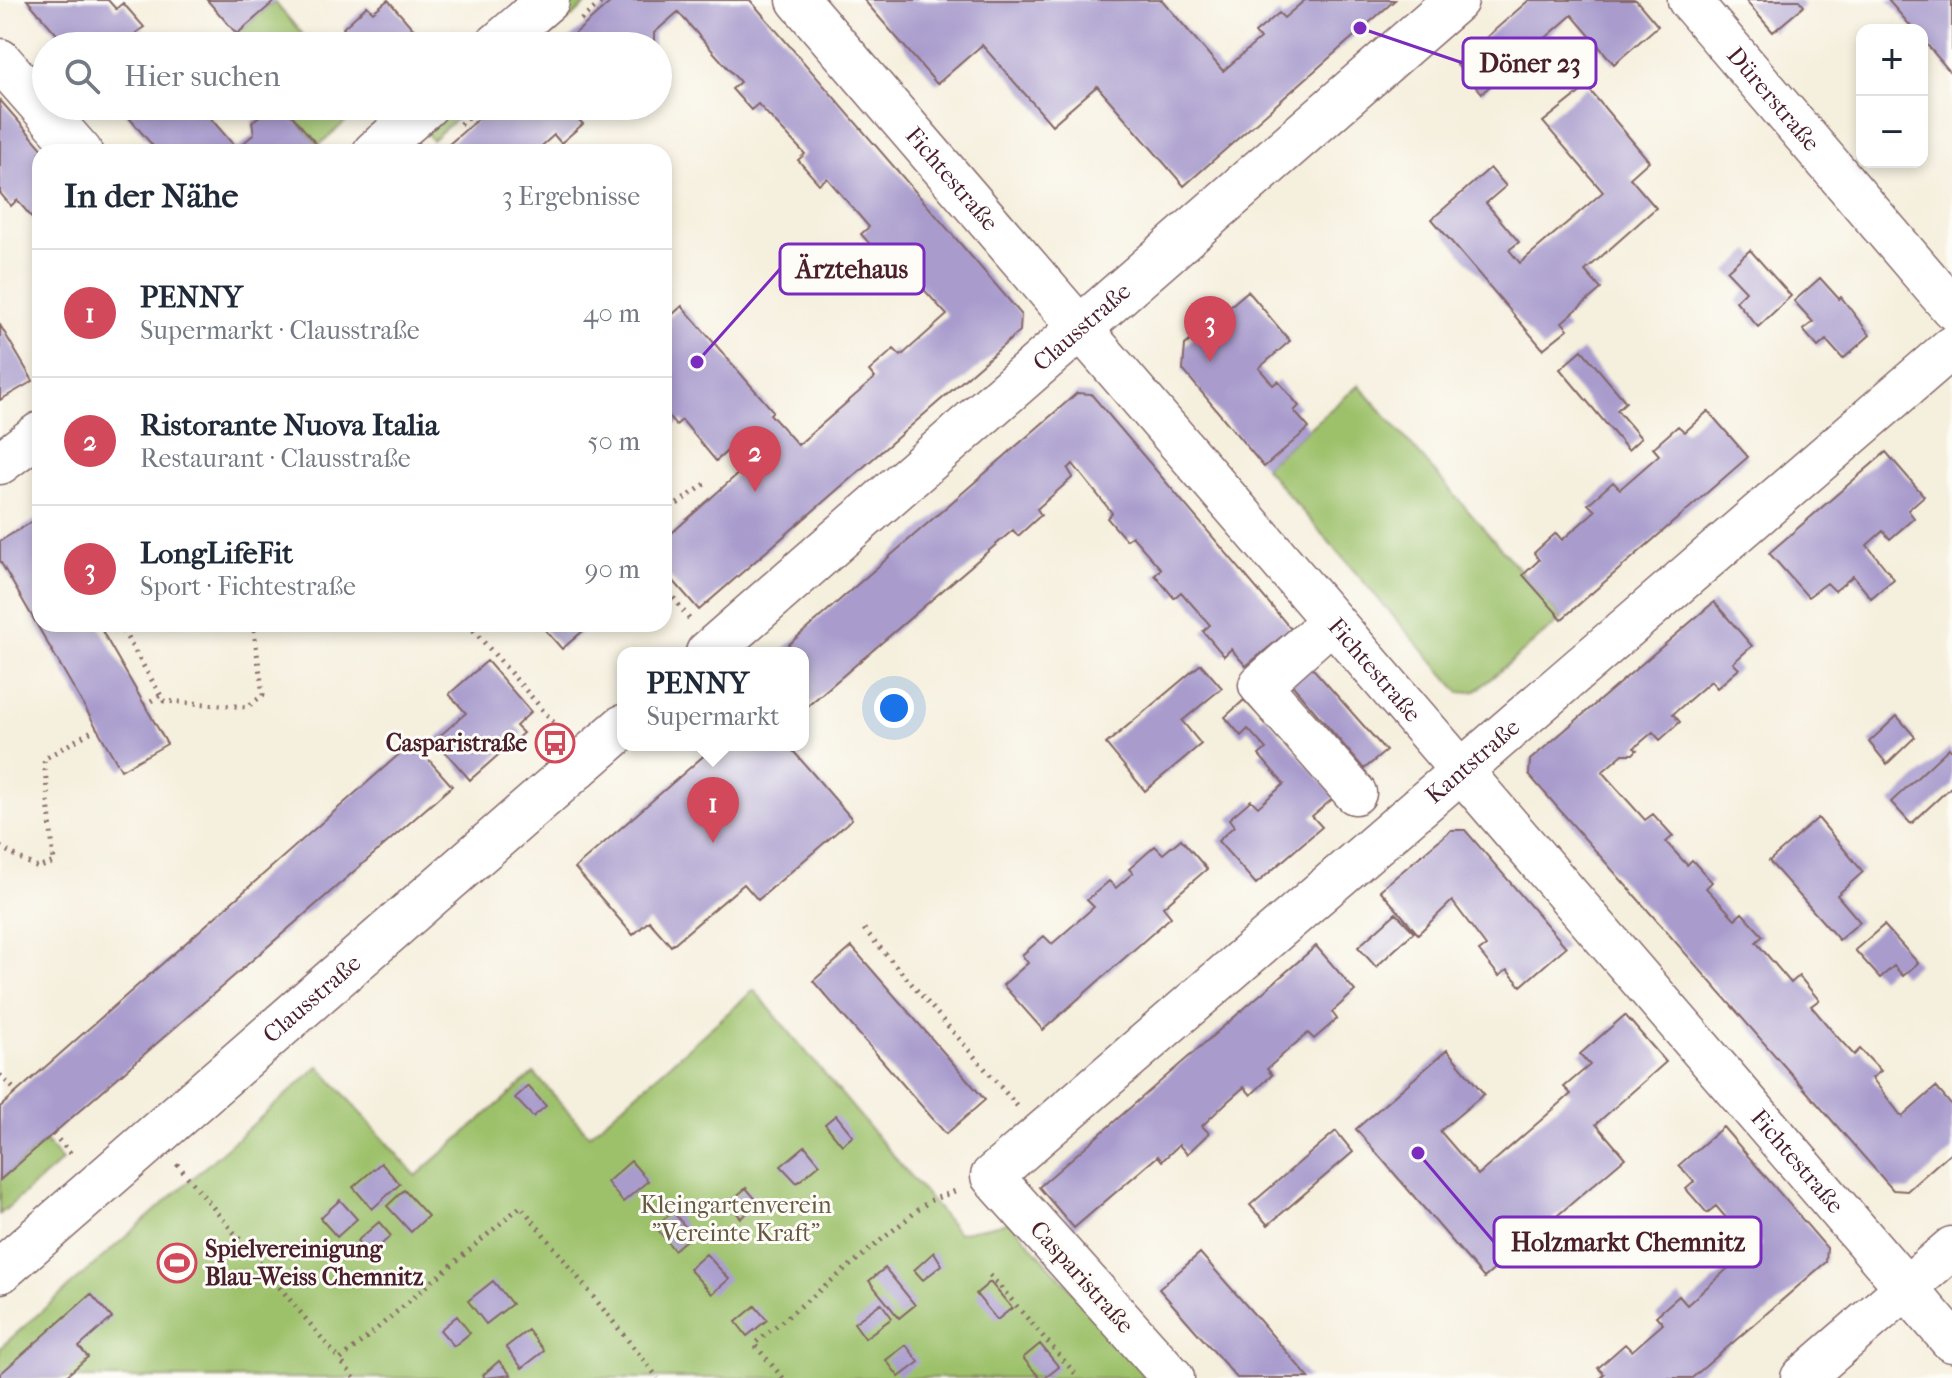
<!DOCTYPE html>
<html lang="de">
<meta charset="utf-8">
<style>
:root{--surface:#fff;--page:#f2f2f3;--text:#1f2937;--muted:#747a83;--line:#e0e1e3;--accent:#d1495b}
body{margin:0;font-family:"IM FELL French Canon",serif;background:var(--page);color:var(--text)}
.controls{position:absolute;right:24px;top:24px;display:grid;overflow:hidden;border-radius:16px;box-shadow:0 4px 12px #0003}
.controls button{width:72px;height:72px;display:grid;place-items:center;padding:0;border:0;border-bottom:2px solid var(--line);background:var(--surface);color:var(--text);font:40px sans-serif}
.you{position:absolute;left:894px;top:708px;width:28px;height:28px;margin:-20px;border:6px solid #fff;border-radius:50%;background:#1a73e8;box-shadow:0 0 0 12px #1a73e833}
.badge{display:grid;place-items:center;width:52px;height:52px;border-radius:50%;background:var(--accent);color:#fff;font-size:26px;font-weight:700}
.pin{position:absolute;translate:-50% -66px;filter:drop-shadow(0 2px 4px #0008)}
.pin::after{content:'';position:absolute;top:42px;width:28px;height:24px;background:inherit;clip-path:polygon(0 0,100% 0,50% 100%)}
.popup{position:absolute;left:617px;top:647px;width:192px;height:104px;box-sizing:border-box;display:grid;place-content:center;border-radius:16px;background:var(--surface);filter:drop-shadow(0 2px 6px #0005);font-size:26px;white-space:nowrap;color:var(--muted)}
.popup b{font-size:30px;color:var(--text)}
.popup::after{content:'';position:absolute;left:50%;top:100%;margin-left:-16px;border:16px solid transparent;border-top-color:var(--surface)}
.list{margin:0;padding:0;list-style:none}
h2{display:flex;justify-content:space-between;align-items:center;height:104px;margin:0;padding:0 32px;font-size:34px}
h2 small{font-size:26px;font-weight:400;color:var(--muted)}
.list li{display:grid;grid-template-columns:52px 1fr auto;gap:24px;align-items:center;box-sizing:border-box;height:128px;padding:0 32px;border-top:2px solid var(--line)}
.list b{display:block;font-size:30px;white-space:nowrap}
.list p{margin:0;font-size:26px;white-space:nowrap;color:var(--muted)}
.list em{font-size:26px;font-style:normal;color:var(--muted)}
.icon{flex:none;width:44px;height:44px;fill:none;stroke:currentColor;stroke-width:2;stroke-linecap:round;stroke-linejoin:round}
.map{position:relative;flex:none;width:1952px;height:1378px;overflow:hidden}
.search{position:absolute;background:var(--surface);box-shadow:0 4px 12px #0003;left:32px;top:32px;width:640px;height:88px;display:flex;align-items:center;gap:20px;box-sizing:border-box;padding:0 28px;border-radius:44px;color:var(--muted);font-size:30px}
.panel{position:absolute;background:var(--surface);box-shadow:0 4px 12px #0003;left:32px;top:144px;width:640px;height:488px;border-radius:24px}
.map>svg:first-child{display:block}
.green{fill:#9dc16b;stroke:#74704b;stroke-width:2}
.building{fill:#a99ccd}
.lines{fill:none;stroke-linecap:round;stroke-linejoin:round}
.minor-casing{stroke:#866869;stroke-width:45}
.major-casing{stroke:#866869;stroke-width:47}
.path{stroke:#866869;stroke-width:5;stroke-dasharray:2 6;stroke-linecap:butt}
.minor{stroke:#fff;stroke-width:42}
.major{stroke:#fff;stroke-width:44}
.labels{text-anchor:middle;stroke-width:6;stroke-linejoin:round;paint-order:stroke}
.street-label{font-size:24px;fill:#4a1f2b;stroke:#fdfcf7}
.poi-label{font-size:24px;font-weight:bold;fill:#4a1f2b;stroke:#fdfcf7;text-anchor:end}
.park-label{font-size:24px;fill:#675841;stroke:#fdfcf7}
.leader{fill:none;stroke:#7b2cbf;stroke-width:3}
.callout-dot{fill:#7b2cbf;stroke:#fdfcf7;stroke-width:3}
.callout{fill:#fdfcf7;stroke:#7b2cbf;stroke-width:3}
.callout-label{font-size:26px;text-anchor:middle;font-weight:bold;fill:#4a1f2b}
</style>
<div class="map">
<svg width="1952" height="1378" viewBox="0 0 1952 1378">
<rect width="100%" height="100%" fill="#fdfcf7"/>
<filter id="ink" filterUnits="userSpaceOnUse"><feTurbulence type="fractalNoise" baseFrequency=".0125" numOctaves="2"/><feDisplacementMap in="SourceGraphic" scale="16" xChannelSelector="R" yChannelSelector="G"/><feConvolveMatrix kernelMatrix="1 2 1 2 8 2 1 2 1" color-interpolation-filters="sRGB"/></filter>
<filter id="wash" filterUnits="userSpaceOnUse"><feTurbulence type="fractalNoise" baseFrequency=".006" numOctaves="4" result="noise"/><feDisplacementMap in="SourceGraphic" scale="32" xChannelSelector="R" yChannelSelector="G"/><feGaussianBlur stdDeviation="1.8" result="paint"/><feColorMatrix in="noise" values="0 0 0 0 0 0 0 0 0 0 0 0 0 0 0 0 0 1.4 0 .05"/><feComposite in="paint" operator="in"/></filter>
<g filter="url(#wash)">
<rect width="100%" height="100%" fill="#f5efdd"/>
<path class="green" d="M566,0H591L539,46H514Z
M274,2L313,46H230L227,43Z
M284,106H363L318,146Z
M446,106H471L432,140L422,127Z
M1359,385L1562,619L1476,691L1460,693L1264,467Z
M754,990L958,1233L1011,1222L1149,1378H0V1348L319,1066L416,1176L534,1073L589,1135Z
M45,1141L62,1161L0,1214V1180Z"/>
<g id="blocks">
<path class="building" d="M27,0H108L116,9L123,3L144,27L136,33L147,46H67Z
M207,0H276L237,34Z
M388,0L428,46H339L350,36L343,28L367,6L373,12Z
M613,0H750L1021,314L1020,331L699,610L664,570V540L750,463L734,445L716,461L682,420L676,425L664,411V322L682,306L773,411L770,414L798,445L875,378L869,371L894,349L901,356L947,315L890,252L882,258L861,234L869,227L827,178L819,184L798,160L805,154L758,104L751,110L732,89L740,82L678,12L654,33V46H561Z
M864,0H1162L1223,71L1260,39L1255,33L1279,13L1284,18L1305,0H1395L1184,186L1097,86L1052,125L982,45L937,84Z
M1529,0H1636L1658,26L1614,64L1572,15L1482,93L1456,64Z
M1745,0H1799L1804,6L1773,32Z
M1888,0H1952V74L1922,39V30H1914Z
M1587,87L1649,161L1630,178L1656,208L1585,271L1601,289L1562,322L1568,329L1543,349L1432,219L1490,168L1506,186L1486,203L1519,242L1509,250L1520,263L1603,192L1543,122Z
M0,100L45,152H40V227L17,200L11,206L0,193Z
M119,106H200L237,149L254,134L252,122L272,106H284L318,146L311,152H158Z
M493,106H586L575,116L583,124L561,143L554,135L535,152H440Z
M1750,250L1791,296L1758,327L1736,301L1746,291L1727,271Z
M1820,278L1839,299L1841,297L1870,335L1843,359L1826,340L1818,347L1803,330L1813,322L1794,301Z
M1248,291L1290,341L1259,368L1273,385L1278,381L1299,406L1294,411L1309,428L1264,467L1183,370L1185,345Z
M0,325L33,381L0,400Z
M1582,350L1626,402L1617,410L1641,438L1628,450L1560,369Z
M1077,393L1091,394L1291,629L1246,666L1231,649L1224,656L1203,631L1210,625L1181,592L1174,598L1155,575L1161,569L1132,536L1126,540L1107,518L1112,513L1073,464L1068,469L1073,477L1037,509L1041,515L1018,536L1013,530L803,710V653H779Z
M1708,411L1748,457L1562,619L1523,575L1539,560L1534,553L1556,533L1562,540L1595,511L1588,504L1613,482L1620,489L1659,455L1653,448L1678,426L1685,432Z
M1886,452L1924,496L1908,510L1914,518L1890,539L1883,531L1867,545L1894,579L1871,598L1853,576L1835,591L1827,583L1808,597L1769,553Z
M37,519L40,525V624H98L167,744L121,770L0,561V541Z
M1714,602L1752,646L1733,663L1739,669L1717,688L1711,681L1673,714L1680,722L1660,740L1653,732L1634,748L1637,750L1633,754H1623L1602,772L1645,820L1653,814L1673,836L1666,842L1687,865L1692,860L1712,882L1706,888L1735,919L1742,913L1763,936L1756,942L1791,983L1799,976L1819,1000L1811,1006L1832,1031L1854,1055L1860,1049L1881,1071L1872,1078L1902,1117L1936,1087L1952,1106V1151L1907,1191L1893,1190L1529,775L1530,760Z
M540,624H591L562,649Z
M487,661L531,712L516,726L523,733L470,780L435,740L466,713L449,694Z
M1308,663L1386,751L1364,769L1288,680Z
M1201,664L1222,688L1182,721L1201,744L1145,791L1106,744Z
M1244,700L1261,718L1264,715L1335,797L1312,816L1322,827L1256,884L1218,841L1234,826L1229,819L1251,800L1258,807L1284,784L1259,755L1266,749L1248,729L1241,736L1225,717Z
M1897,716L1915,737L1887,764L1869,742Z
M413,742L452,786L0,1180V1107Z
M716,745H788L852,819L758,900L744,884L671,946L649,921L633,935L575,868Z
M1949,748L1952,752V786L1911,824L1891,802Z
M1818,818L1863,872L1837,895L1860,922L1839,940L1769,861Z
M1451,830H1465L1566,947L1521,986L1507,970L1499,976L1479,951L1486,946L1452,901L1418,934L1380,890Z
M1181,839L1207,869L1163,907L1171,917L1043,1030L1003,985L1028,963L1022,955L1044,936L1052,944L1094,907L1087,900L1109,881L1116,888L1133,873L1129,869L1155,846L1163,854Z
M1396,913L1414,932L1376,967L1358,947Z
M1884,925L1918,963L1903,976L1894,966L1880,978L1855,950Z
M1316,946L1355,991L1332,1012L1337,1019L1314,1039L1308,1033L1289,1049L1267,1069L1272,1075L1251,1095L1244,1087L1227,1102L1202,1126L1209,1133L1187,1154L1179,1145L1162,1161L1158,1156L1074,1228L1039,1187Z
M852,947L985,1100L946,1134L813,981Z
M1625,1015L1666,1062L1596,1124L1625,1158L1484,1278L1356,1129L1447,1050L1484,1094L1440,1131L1478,1175L1571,1094L1564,1087L1590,1065L1580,1054Z
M528,1086L546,1106L533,1117L515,1098Z
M836,1115L853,1136L842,1145L825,1124Z
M1723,1127L1827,1248L1826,1262L1692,1378H1600L1604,1374L1598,1368L1625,1344L1632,1351L1663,1324L1656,1316L1679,1296L1687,1305L1744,1254H1750L1761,1245L1758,1241L1744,1239L1716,1206L1707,1213L1686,1189L1694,1182L1679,1165Z
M1336,1131L1353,1152L1268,1225L1250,1205Z
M805,1146L820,1164L797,1183L781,1166Z
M631,1161L648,1181L623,1202L607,1182Z
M381,1163L400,1184L372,1209L353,1187Z
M746,1188L759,1203L741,1218L728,1203Z
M404,1190L428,1216L411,1232L387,1206Z
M340,1200L357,1219L337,1237L320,1218Z
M673,1212L692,1235L674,1250L655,1226Z
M379,1222L391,1236L369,1255L357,1241Z
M934,1252L942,1265L923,1280L914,1270Z
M1200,1253L1260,1321L1309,1378H1237L1159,1289Z
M706,1254L729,1279L712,1294L689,1269Z
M885,1268L915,1305L899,1318L869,1281Z
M493,1281L512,1304L486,1324L468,1301Z
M990,1282L1012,1308L997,1320L976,1294Z
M91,1294L112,1318L79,1347L88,1357L64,1378H1L0,1374Z
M881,1303L892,1318L865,1338L854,1323Z
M755,1306L767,1320L747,1336L736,1322Z
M457,1316L470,1333L454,1346L440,1330Z
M528,1330L544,1351L522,1368L506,1347Z
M1040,1344L1059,1367L1045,1378H1040L1023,1358Z
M906,1345L919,1362L899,1377L886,1360Z
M499,1361L511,1375L485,1378L483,1375Z"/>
</g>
</g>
<g filter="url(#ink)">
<use href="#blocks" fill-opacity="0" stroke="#866869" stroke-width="2"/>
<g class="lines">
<g class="minor-casing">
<g id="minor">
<path id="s1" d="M798,0L1952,1341"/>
<path id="s2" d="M1689,0L1952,308"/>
<path d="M495,46L548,0"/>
<path d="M0,60L81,152"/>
<path d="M374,152L427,106"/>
<path d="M0,463L40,433"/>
<path d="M1332,621L1260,685L1355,793"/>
<path id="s3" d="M1173,1378L992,1176L1952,347"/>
<path d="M1802,1378L1952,1248"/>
</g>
</g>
<g class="major-casing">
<g id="major">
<path id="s4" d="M708,653L1456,0"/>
<path id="s5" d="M0,1271L623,727"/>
</g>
</g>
<path class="path" d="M581,20L604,0
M460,124L481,106
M664,513L707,483
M664,585L690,620
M119,624L164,701L247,707L263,695L253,624
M468,624L562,732
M102,631L112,624
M144,705L161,695
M0,847L38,868L54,862L44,759L97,728
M864,929L1018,1107
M0,1075L17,1092
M53,1134L74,1157
M177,1164L340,1360
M990,1275L1079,1378
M354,1378L340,1360L521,1206L658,1378
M783,1378L754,1344L929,1201L958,1190"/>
<use href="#minor" class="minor"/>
<use href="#major" class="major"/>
</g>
</g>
<defs>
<g id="bus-ring" transform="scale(2)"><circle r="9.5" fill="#fdfcf7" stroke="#d1495b" stroke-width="1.5"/><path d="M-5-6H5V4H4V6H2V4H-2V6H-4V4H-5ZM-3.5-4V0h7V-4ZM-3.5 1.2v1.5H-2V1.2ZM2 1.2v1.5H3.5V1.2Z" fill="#d1495b"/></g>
<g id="stadium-ring" transform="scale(2)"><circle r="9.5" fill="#fdfcf7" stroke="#d1495b" stroke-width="1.5"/><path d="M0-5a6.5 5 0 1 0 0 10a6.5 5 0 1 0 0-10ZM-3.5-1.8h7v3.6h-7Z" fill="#d1495b"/></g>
</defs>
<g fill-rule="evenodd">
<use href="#bus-ring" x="555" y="743"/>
<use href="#stadium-ring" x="177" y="1263"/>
</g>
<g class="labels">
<g class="street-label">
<text dy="8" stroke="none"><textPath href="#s2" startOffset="130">Dürerstraße</textPath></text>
<text dy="8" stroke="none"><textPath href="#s1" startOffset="236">Fichtestraße</textPath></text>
<text dy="8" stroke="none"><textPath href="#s4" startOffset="496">Clausstraße</textPath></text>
<text dy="8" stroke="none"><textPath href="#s1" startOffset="884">Fichtestraße</textPath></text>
<text dy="8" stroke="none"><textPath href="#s3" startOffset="906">Kantstraße</textPath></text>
<text dy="8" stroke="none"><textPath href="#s5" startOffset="414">Clausstraße</textPath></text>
<text dy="8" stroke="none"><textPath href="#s1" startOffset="1532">Fichtestraße</textPath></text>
<text transform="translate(1082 1277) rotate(48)" y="8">Casparistraße</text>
</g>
<g class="poi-label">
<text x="527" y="751">Casparistraße</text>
<text x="205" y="1257" text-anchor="start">Spielvereinigung<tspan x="205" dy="28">Blau-Weiss Chemnitz</tspan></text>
</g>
<g class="park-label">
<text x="736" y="1213">Kleingartenverein<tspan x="736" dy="28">"Vereinte Kraft"</tspan></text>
</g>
</g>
<path class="leader" d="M1360 28L1463 63M697 362L780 269M1418 1153L1494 1242"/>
<g class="callout-dot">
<circle cx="1360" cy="28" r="8"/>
<circle cx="697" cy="362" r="8"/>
<circle cx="1418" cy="1153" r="8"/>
</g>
<g class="callout">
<rect x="1463" y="38" width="133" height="50" rx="8"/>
<rect x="780" y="244" width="144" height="50" rx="8"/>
<rect x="1494" y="1217" width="267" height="50" rx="8"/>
</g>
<g class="callout-label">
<text x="1530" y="72">Döner 23</text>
<text x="852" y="278">Ärztehaus</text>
<text x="1628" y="1251">Holzmarkt Chemnitz</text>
</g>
</svg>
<div class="controls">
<button>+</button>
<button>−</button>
</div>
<div class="you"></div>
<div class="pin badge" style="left:713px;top:843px">1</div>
<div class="popup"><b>PENNY</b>Supermarkt</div>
<div class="pin badge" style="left:755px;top:492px">2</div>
<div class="pin badge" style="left:1210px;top:362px">3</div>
<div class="search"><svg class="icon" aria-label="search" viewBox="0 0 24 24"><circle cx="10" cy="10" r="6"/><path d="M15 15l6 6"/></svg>Hier suchen</div>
<section class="panel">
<h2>In der Nähe<small>3 Ergebnisse</small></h2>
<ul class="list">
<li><span class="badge">1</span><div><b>PENNY</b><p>Supermarkt · Clausstraße</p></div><em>40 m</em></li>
<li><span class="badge">2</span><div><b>Ristorante Nuova Italia</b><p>Restaurant · Clausstraße</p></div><em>50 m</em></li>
<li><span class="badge">3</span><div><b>LongLifeFit</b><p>Sport · Fichtestraße</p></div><em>90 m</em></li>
</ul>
</section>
</div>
